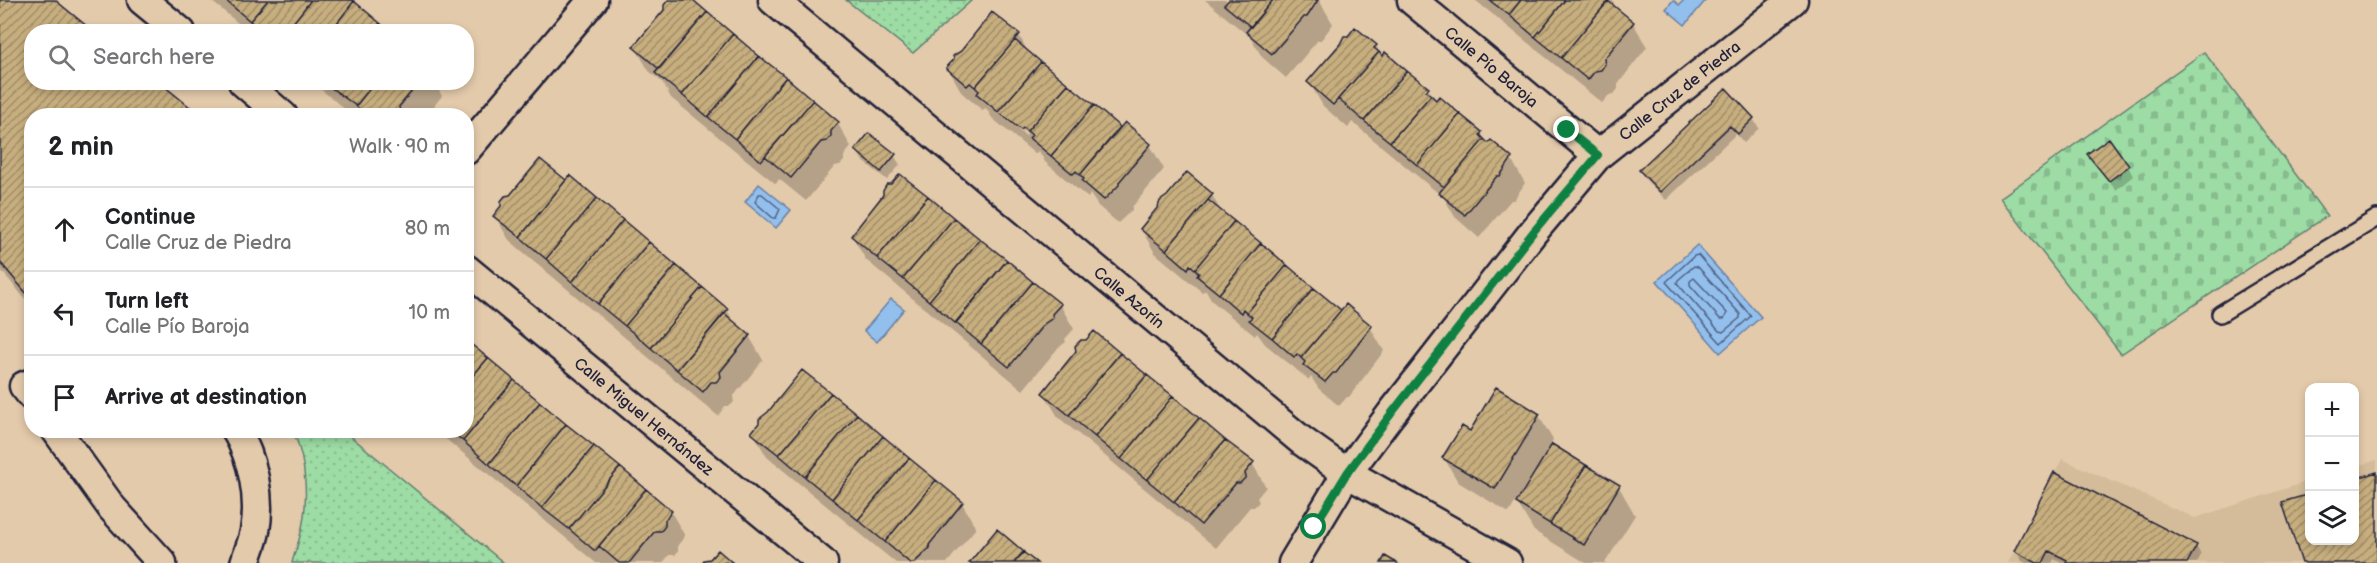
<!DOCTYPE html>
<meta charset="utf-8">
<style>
:root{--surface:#fff;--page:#f6f6f6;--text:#202124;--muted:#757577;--line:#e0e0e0}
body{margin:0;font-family:"Balsamiq Sans",sans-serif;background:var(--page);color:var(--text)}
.controls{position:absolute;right:18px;bottom:18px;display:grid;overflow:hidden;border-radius:12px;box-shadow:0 3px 9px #0003}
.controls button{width:54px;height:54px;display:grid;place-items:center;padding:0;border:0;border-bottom:2px solid var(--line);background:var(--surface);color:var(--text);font:30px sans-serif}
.stop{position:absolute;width:18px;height:18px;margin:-14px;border:4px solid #0b8043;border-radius:50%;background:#fff}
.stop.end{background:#0b8043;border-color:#fff;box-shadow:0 2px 6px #0008}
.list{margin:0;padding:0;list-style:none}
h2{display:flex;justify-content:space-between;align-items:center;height:78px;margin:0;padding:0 24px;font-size:26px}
h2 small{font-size:20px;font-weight:400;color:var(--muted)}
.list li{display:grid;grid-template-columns:39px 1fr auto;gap:18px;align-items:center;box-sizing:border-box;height:84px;padding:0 24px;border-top:2px solid var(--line)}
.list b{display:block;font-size:22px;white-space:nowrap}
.list p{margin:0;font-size:20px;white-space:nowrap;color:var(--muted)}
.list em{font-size:20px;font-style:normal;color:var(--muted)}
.icon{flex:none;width:33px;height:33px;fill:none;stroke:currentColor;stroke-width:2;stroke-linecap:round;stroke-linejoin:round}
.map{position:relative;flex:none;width:2377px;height:563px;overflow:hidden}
.search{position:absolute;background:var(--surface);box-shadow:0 3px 9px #0003;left:24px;top:24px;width:450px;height:66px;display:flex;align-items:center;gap:15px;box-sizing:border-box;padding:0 21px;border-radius:24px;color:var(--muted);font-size:22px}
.panel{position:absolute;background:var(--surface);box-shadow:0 3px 9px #0003;left:24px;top:108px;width:450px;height:330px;border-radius:24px}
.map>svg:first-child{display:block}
.built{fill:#d4bc9a}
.grass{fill:url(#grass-dots);stroke:#607f70;stroke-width:1.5}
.cemetery{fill:url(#cemetery-stones);stroke:#607f70;stroke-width:1.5}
.water{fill:#93bfed;stroke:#6680a6;stroke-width:1.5}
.shadow{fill:#0003;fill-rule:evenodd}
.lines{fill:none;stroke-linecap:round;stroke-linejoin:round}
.shore{stroke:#4f6182;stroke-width:1.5}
.building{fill:url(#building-hatch);stroke:#22223b;stroke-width:1.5}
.lane-casing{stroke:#22223b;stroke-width:20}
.street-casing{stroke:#22223b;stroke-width:33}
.lane{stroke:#e3caab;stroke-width:15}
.street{stroke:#e3caab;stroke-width:28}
.route{stroke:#0b8043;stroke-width:8}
.labels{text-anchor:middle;stroke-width:4.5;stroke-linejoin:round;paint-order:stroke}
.street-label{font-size:16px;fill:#22223b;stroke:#e3caab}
</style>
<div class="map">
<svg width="2377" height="563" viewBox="0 0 2377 563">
<defs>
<pattern id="grass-dots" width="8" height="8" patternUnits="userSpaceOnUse" patternTransform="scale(1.5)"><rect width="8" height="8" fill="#9ddca4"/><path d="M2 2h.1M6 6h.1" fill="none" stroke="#87bc8e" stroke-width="1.8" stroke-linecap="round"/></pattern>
<pattern id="cemetery-stones" width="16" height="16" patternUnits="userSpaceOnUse" patternTransform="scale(1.5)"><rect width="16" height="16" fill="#9ddca4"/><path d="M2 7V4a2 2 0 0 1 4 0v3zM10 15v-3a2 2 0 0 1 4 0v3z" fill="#87bc8e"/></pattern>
<pattern id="building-hatch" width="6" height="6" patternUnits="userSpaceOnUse" patternTransform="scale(1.5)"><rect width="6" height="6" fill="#c7ae7e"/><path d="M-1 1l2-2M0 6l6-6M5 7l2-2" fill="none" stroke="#a18d68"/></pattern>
</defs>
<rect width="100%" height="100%" fill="#e3caab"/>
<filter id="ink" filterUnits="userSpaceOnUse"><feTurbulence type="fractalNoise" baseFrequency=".0167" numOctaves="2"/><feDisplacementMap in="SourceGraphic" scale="12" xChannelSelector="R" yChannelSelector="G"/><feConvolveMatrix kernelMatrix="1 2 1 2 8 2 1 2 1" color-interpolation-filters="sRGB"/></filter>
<g filter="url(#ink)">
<path class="built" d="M2062,459L2195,518L2309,481L2310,540H2354L2355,467L2377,460V563H2008Z"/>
<path class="grass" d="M846,0H972L913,53Z
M343,430L504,563H292C294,554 298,545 300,536C309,503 307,462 293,431Z"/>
<path class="cemetery" d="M2204,52L2327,216L2121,354L2000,198Z"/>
<path class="water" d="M1673,0L1679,5L1684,0H1706L1685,25L1666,9Z
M759,184L791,210L776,228L745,202Z
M1697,245L1761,317L1720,353L1657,281Z
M891,299L904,309L877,342L864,331Z"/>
<path class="shadow" d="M0,0H52L32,32V307L0,269Z
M210,0H350L388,32H249Z
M672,0H691L837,122L851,147L844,156V161L840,165L835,166L806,201L779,179L776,184L671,98L663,83L649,71L635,47Z
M1205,0H1319L1333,24L1321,40H1318L1286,78L1262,57L1251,38Z
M1475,0H1612L1619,12L1633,23L1647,47L1618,84V89L1614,94L1609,95L1602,103Z
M1019,35L1029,54L1067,85L1121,129L1150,145L1164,169L1132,207V210L1118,223L1098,206L1090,194L1088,198L1045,162L1040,153L1038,151L1035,154L992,118L986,108L982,110L962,93L948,68ZM983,97L1027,134L1026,136L983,101Z
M1376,46L1383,58L1386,55L1428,89L1434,100L1481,133L1488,145L1511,159L1525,183L1514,200H1511L1479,238L1455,217L1444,198L1352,122L1348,128L1323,106L1309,82Z
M312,82H434L442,96L426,116H353Z
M1726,90L1753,119L1759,128L1744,143L1736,134L1666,200L1646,180L1641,170Z
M857,151L894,155L900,165L887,180L862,160Z
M2089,154L2128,166L2133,176L2116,190Z
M900,176L1060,305L1074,329L1065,339L1066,342L1058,348L1023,390L866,260L852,236Z
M1212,195L1223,215L1341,312L1370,327L1384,351L1349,397H1347L1339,406L1319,389L1311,377L1309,380L1265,344L1257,333L1255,336L1212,301L1206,290L1202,292L1155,253L1141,229Z
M495,216L727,310L735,324L749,336L763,360L733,397L734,402L730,406H725L718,416L509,240Z
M1078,351L1252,463L1266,487L1257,498L1259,502L1254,507H1250L1216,548L1058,417L1044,393Z
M802,372L962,503L976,528L947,563H896L767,457L753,433Z
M1497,389L1539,416L1553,440L1550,445L1619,487L1635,515L1605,563H1586L1534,531L1516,501L1509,513L1458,482L1444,458L1470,433Z
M435,430H466L671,512L685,536L678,545V551L675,555H669L663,563H596Z
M2196,546L2201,555L2197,563H2061L2054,559L2052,563H2026L2021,560L2016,551Z"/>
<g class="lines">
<path class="shore" d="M759,194H762L780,209L776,218H773L755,202Z
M1698,255L1751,316L1721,343L1666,282L1694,256Z
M1694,266L1698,267L1740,314V318L1723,332L1719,331L1677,283L1678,280Z
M1694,278L1727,313L1724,319H1720L1690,285V281Z"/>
</g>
<path class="building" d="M0,0H55L94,32H32V82H159L201,116H32V300L0,262Z
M225,0H268L250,21Z
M268,0H311L286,32H263L250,21Z
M311,0H352L354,1L330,32H286Z
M668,0H693L707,12L659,69L633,47L664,10V5Z
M1229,0H1273L1251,27L1224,5Z
M1273,0H1318L1307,17H1304L1272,54L1246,32Z
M1489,0H1521L1509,15Z
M1521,0H1565L1535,37L1509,15Z
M1565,0H1609L1561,58L1535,37Z
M354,1L380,23L373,32H330Z
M1608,1L1634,22L1604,59L1605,64L1601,70L1595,71L1588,80L1561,58Z
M707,12L733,34L682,95L655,73Z
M992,12L1020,34L975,87L970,83L967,86L946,68L954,59L953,56L961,51Z
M380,23L390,32H373Z
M1355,27L1377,45L1374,48L1379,52L1333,105L1307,82L1340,44L1344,36H1348Z
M733,34L759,56L708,117L682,95Z
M1015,40L1041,62L998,112L977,94L979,91L975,87Z
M1379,52L1383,56L1385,52L1407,71L1364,121L1338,99Z
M759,56L786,77L735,139L708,117Z
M1041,62L1068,84L1027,131L1023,128L1021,130L998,112Z
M1407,71L1429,88L1426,91L1431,95L1390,142L1364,121Z
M786,77L813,100L761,161L735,139Z
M332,82H375L356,106L329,86Z
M375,82H419L399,107L400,113L397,116H367L356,106Z
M1068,84L1094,105L1051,156L1029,138L1032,135L1027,131Z
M1726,88L1754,118L1738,134L1730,126L1660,192L1639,170Z
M1431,95L1436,100L1439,96L1460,114L1417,165L1390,142Z
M813,100L839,122L831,131V136L827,141L821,142L791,178L765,156Z
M1094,105L1120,127L1080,175L1076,171L1073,174L1051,156Z
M1460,114L1482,132L1480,135L1484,139L1444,187L1417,165Z
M1125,122L1151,144L1119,182V185L1104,200L1082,181L1084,179L1080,175Z
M869,133L896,154L881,172L855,150Z
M2109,138L2129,166L2109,181L2087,154Z
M1484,139L1488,143L1491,140L1512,158L1500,176H1497L1465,215L1439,193Z
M540,159L566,180L520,237L493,216L501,206V201L505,196L510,195Z
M1187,172L1213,194L1166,250L1140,229L1158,207L1160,201L1167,196Z
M900,174L928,196L877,258L851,236L883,195V191L887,184H891Z
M570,175L597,198L546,259L520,237Z
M928,196L954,218L903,279L877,258Z
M597,198L623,220L572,282L546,259Z
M1208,200L1234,221L1195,269L1190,265L1188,269L1166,250Z
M954,218L980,239L929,301L903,279Z
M623,220L649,242L598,304L572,282Z
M1234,221L1261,243L1219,294L1197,276L1199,273L1195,269Z
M980,239L1007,260L955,323L929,301Z
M649,242L676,265L625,326L598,304Z
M1261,243L1287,265L1247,313L1243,309L1241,313L1219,294Z
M1007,260L1033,282L981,344L956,323Z
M676,265L702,287L651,348L625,326Z
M1287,265L1314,288L1272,338L1249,320L1252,317L1247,313Z
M1033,282L1061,304L1052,314L1053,318L1044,324L1009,367L981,344Z
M702,287L728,309L677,370L651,348Z
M1314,288L1341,310L1301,358L1297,354L1294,357L1272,338Z
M1346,304L1372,326L1336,373H1333L1325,382L1303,365L1305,362L1301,358Z
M724,313L750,335L720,372L721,377L716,382H711L703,392L677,370Z
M1094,331L1120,353L1069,415L1042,393L1076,351L1075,346L1081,340H1086Z
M466,340L488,358L466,384Z
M1120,353L1147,375L1095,437L1069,415Z
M488,358L514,380L463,441L449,430H466V384Z
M802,370L831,393L779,455L751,433L759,423V419L768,412Z
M1147,375L1173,396L1121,459L1095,437Z
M514,380L540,402L489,464L463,441Z
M1496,387L1540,414L1495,489L1442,458L1462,426L1470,431Z
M831,393L857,414L805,477L779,455Z
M1173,396L1199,418L1147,480L1121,459Z
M540,402L566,424L516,486L489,464Z
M857,414L883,436L832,499L805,477Z
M1199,418L1225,440L1174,502L1147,480Z
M566,424L594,446L542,508L516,486Z
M883,436L909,458L858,520L832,499Z
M1225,440L1254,462L1245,473L1246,477L1240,483H1236L1201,525L1174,502Z
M1552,444L1586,465L1550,524L1516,503Z
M594,446L620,467L569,529L542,508Z
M909,458L936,480L885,542L858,520Z
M1586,465L1620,485L1584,545L1550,524Z
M620,467L646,489L595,551L569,529Z
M2054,472L2197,545L2187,563H2066L2067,560L2049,551L2043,563H2037L2014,551Z
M2377,472V563H2302L2282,502L2310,494V540H2354V479Z
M936,480L963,502L929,545L930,548L914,563H910L885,542Z
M646,489L672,511L665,520V526L661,531H655L629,563H619L599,546Z
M997,529L1024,552L1014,563H969Z
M718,550L733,563H702L704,560L710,559Z
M1023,552L1037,563H1014Z
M1385,556L1397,563H1381Z"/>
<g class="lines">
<g class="lane-casing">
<path id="lane" d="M2220,314L2377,218"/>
</g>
<g class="street-casing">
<g id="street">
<path d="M142,0L181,32"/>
<path id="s1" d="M773,0L1302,441L1347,473L1507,563"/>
<path id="s2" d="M1412,0L1598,155"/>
<path d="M243,82L283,116"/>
<path d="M466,150L593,0"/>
<path id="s3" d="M466,269L823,563"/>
<path d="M32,383L24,386L32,396"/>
<path d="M56,430L112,508L162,563"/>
<path d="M236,430C253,459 261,498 255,531C253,542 248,553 245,563"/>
<path id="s4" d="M1293,563L1347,473L1391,414L1534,231L1598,155L1793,0"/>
</g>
</g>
<use href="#lane" class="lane"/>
<use href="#street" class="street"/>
</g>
</g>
<g class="lines" filter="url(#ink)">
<path class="route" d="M1314,527L1347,473L1391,414L1534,231L1598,155L1567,130"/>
</g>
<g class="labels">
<g class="street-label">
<text dy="6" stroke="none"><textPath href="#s2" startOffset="104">Calle Pío Baroja</textPath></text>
<text dy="6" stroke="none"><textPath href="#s4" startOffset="614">Calle Cruz de Piedra</textPath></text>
<text dy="6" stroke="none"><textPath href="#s1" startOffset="464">Calle Azorín</textPath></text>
<text dy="6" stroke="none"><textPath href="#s3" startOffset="231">Calle Miguel Hernández</textPath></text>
</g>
</g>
</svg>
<div class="controls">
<button>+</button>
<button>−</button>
<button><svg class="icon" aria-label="layers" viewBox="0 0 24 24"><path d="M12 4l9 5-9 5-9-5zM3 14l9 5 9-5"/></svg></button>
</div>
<div class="stop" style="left:1314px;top:527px"></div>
<div class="stop end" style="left:1567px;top:130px"></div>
<div class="search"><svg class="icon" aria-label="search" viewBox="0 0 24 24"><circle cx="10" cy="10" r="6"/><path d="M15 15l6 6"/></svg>Search here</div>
<section class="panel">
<h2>2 min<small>Walk · 90 m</small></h2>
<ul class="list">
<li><svg class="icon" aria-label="ahead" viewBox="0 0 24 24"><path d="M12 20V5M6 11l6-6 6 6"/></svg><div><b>Continue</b><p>Calle Cruz de Piedra</p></div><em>80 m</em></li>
<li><svg class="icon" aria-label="left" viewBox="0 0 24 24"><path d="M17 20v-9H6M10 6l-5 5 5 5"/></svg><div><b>Turn left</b><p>Calle Pío Baroja</p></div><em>10 m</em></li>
<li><svg class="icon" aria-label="arrive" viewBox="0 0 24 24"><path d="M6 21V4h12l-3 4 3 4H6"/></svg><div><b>Arrive at destination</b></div></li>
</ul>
</section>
</div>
